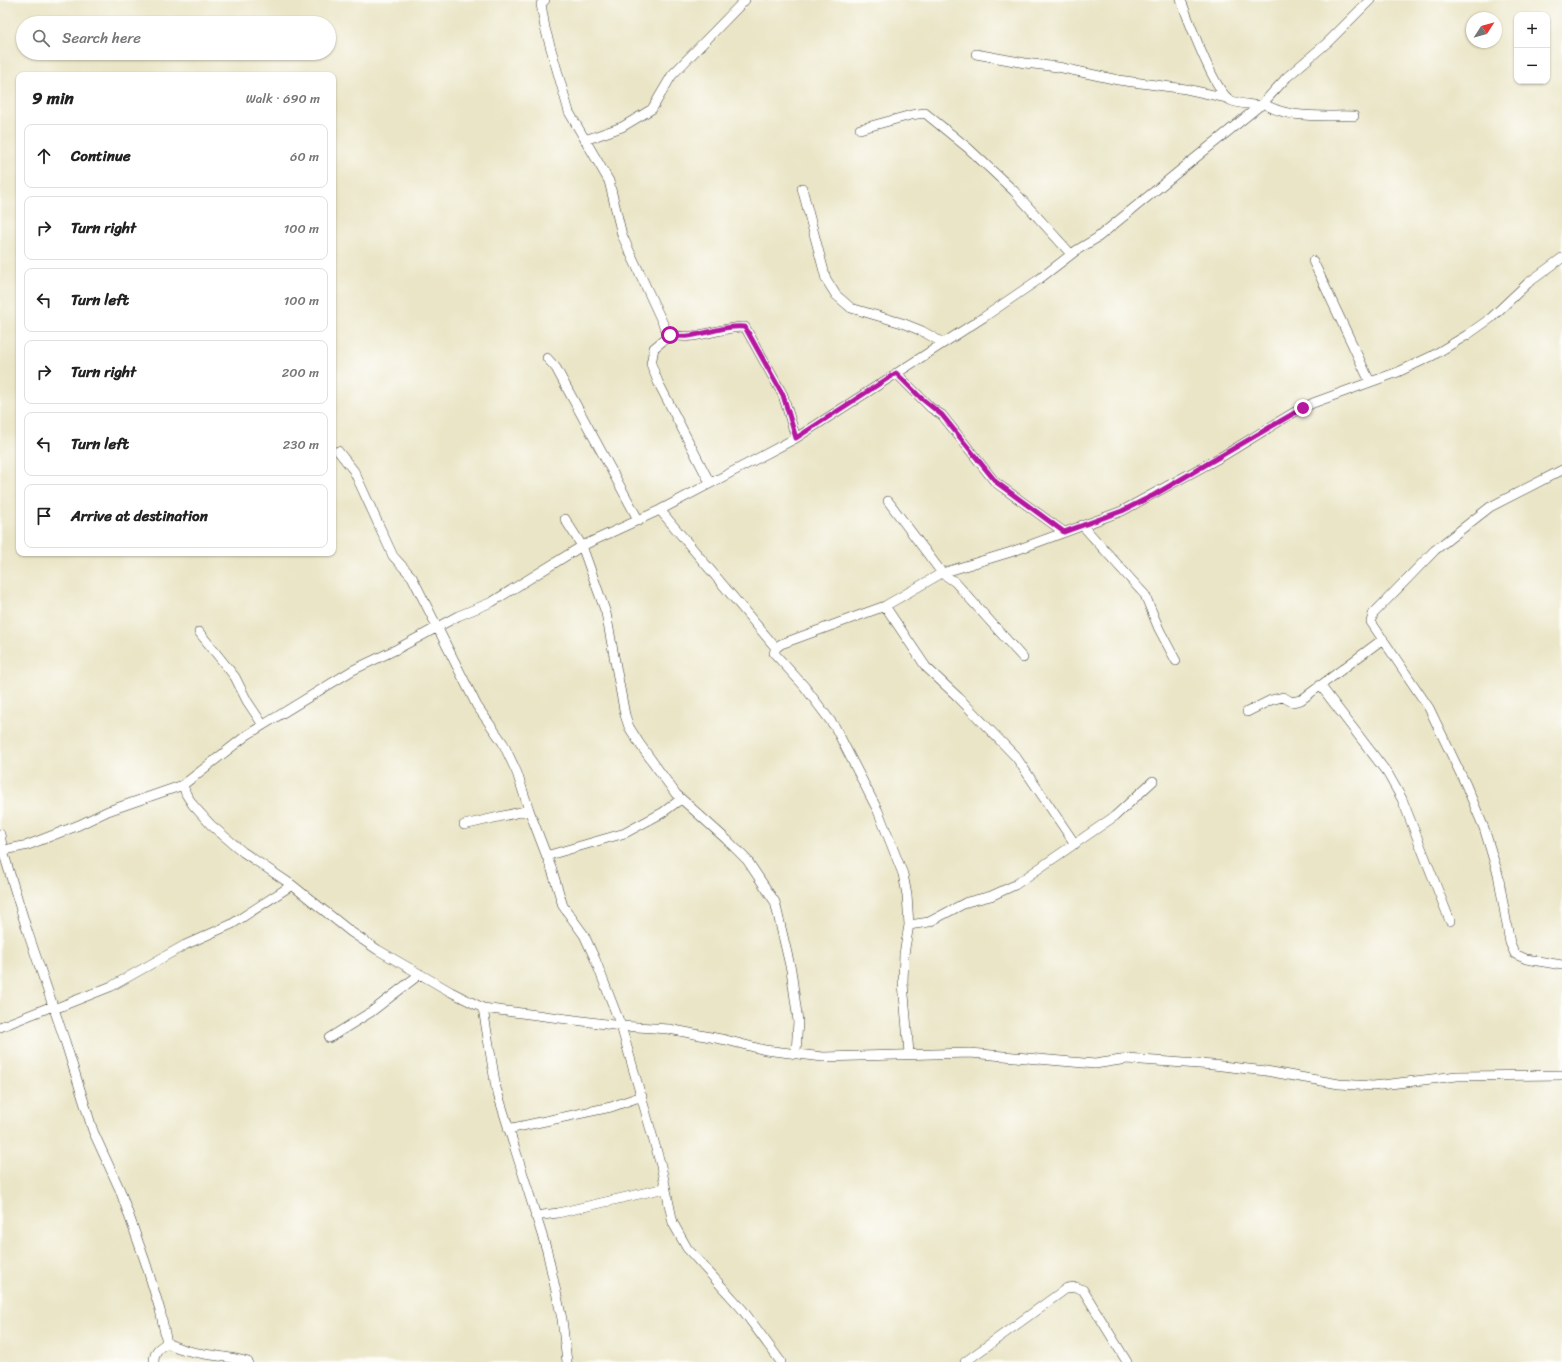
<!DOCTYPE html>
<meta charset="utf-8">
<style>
:root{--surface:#fff;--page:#f6f6f6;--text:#222;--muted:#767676;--line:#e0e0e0}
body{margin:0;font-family:Sriracha,sans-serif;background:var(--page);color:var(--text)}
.controls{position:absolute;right:12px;top:12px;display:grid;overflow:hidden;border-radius:8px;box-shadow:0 1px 3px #0004}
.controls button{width:36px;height:36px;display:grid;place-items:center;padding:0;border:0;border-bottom:1px solid var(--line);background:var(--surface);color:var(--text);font:20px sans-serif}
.compass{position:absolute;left:1466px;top:12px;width:36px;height:36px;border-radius:50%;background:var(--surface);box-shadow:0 1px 3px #0004;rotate:54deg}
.stop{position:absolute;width:12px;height:12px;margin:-9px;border:3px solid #b5179e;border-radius:50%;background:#fff}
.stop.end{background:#b5179e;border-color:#fff;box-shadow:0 1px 4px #0008}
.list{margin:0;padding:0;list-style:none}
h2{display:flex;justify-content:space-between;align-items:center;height:52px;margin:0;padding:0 16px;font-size:17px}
h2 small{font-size:13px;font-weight:400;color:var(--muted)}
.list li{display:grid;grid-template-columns:26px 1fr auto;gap:12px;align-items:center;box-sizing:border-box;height:64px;margin:0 8px 8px;padding:0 8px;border:1px solid var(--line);border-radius:8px}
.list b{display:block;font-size:15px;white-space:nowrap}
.list em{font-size:13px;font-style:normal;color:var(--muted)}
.icon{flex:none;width:22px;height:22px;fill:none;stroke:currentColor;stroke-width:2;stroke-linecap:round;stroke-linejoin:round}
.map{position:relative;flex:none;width:1562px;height:1362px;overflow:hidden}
.search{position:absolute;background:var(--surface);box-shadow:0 1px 3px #0004;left:16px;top:16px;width:320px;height:44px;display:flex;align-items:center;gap:10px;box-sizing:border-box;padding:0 14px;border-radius:22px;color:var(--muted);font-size:15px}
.panel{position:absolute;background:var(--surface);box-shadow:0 1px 3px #0004;left:16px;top:72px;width:320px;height:484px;border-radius:8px}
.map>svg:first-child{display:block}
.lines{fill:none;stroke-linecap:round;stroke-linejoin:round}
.minor-casing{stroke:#3b3a36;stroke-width:10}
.minor{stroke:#fff;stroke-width:9}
.route{stroke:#b5179e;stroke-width:5}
</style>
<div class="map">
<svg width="1562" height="1362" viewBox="0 0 1562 1362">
<rect width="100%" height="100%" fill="#fdfcf7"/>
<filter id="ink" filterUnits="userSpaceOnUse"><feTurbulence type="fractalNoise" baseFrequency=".025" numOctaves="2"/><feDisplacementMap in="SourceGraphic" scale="8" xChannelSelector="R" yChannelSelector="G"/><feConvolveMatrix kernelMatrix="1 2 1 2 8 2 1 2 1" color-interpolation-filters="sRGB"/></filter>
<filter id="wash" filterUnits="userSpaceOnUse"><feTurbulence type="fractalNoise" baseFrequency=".012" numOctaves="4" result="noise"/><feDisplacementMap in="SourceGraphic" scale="16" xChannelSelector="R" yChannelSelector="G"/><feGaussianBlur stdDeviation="0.9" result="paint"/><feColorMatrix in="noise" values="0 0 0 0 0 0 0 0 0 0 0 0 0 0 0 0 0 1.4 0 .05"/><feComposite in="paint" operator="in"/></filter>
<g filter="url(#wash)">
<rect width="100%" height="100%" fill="#eae5c6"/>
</g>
<g filter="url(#ink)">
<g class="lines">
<g class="minor-casing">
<path id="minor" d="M545,0L541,4L545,28L569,112L609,181L622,235L666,330C682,347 724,325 745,327L783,395L796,438
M1181,0C1188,19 1214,90 1230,100C1237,104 1251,104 1260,106
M976,54L1025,63L1058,67L1118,80L1186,89L1227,98
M1263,103C1288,120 1325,115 1354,116
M860,129L911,115L925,113L968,148L1014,191L1071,254
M585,140L622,127L652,109L672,75L745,0
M802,188L826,279L836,295L851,308L902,323L922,331L943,343
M1313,261L1370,382
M670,335L654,348L651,364L658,382L710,483
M547,358L556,368L639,521
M896,373L931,408L942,415L995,482L1064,532
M338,451L354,471L393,556L412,577L477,706L503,743L517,773L529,810L552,870L563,906L584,935L595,959L621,1026L661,1166L673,1223L687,1248L742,1309L781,1362
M1562,470L1490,507L1435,550L1373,614L1371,622L1429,708L1466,785L1484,828L1498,874L1510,943L1515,954L1526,959L1562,965
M888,501L942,573L955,582L1023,658
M660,510L776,648
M565,519L582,546L606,613L625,715L629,727L639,743L676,794L727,840L747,860L775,902L791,970L798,1021L796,1053
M1082,525L1145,595L1159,629L1176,661
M885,606L926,667L958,697L1016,757L1075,844
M199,632L235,677L247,701L263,725
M1320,685L1388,774L1402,799L1450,921
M1247,712L1271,700L1283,697L1292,702L1301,700L1383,639
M183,785L186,794L193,805L211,825L243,852L292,885L351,932L378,950L451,992L483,1008L621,1026L669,1029L726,1040L765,1050L823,1057L970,1053L1095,1064L1127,1059L1213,1065L1266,1071L1339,1084L1373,1086L1457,1076L1562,1075
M464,825L529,810
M0,834L3,851L27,930L65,1041L93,1131L120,1190L146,1264L160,1310L167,1343C192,1356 222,1354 248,1362
M0,851L28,845L79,825L108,811L183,785L247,735L353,670L397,649L458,616L492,602L582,546L660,510L796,438L984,317L1038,280L1077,250L1097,238L1263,103L1287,77L1328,42L1370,0
M546,856L625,833L662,813L681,799
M909,925L929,922L967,902L991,896L1015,885L1115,816L1153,781
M483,1008L496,1088L547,1251L562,1319L567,1362
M0,1027L50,1007L54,1009L112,986L185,945L232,924L292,885
M329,1038L371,1012L420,974
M909,1053L903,983L904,954L909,925L907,895L903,874L878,811L835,727L804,686L774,653L776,648L781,644L885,606L942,573L1011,552L1122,511L1226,454L1293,413L1313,403L1398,372L1432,356L1467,335L1491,318L1528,283L1562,258
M508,1129L611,1107L642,1096
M535,1216L558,1213L665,1188
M154,1362C154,1352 158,1348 167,1343
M965,1362L1067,1288L1076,1287L1083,1290L1127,1362"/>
</g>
<use href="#minor" class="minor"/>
</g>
</g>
<g class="lines" filter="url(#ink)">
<path class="route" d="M670,335C696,341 720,324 745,327L783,395L796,438L896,373L921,398L942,415L996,482L1064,532L1122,511L1154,495L1303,408"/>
</g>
</svg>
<div class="controls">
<button>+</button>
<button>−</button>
</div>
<svg class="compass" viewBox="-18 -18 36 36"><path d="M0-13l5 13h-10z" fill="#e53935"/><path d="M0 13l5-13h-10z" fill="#767676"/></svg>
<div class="stop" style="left:670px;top:335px"></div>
<div class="stop end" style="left:1303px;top:408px"></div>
<div class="search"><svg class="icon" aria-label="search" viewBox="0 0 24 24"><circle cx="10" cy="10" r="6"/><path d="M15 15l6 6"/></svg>Search here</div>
<section class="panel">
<h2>9 min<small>Walk · 690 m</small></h2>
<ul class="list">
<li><svg class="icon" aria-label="ahead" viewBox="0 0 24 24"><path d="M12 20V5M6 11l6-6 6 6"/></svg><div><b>Continue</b></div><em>60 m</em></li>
<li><svg class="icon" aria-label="right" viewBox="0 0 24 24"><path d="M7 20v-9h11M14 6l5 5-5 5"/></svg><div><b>Turn right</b></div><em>100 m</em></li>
<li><svg class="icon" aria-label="left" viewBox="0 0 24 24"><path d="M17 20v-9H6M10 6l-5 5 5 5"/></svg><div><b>Turn left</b></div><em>100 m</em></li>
<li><svg class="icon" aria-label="right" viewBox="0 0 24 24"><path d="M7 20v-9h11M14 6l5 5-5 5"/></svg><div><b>Turn right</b></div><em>200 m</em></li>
<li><svg class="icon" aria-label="left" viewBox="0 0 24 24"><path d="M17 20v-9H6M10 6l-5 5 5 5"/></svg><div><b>Turn left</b></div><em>230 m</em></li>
<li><svg class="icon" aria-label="arrive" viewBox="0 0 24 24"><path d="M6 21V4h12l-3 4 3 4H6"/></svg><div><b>Arrive at destination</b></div></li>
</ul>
</section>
</div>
